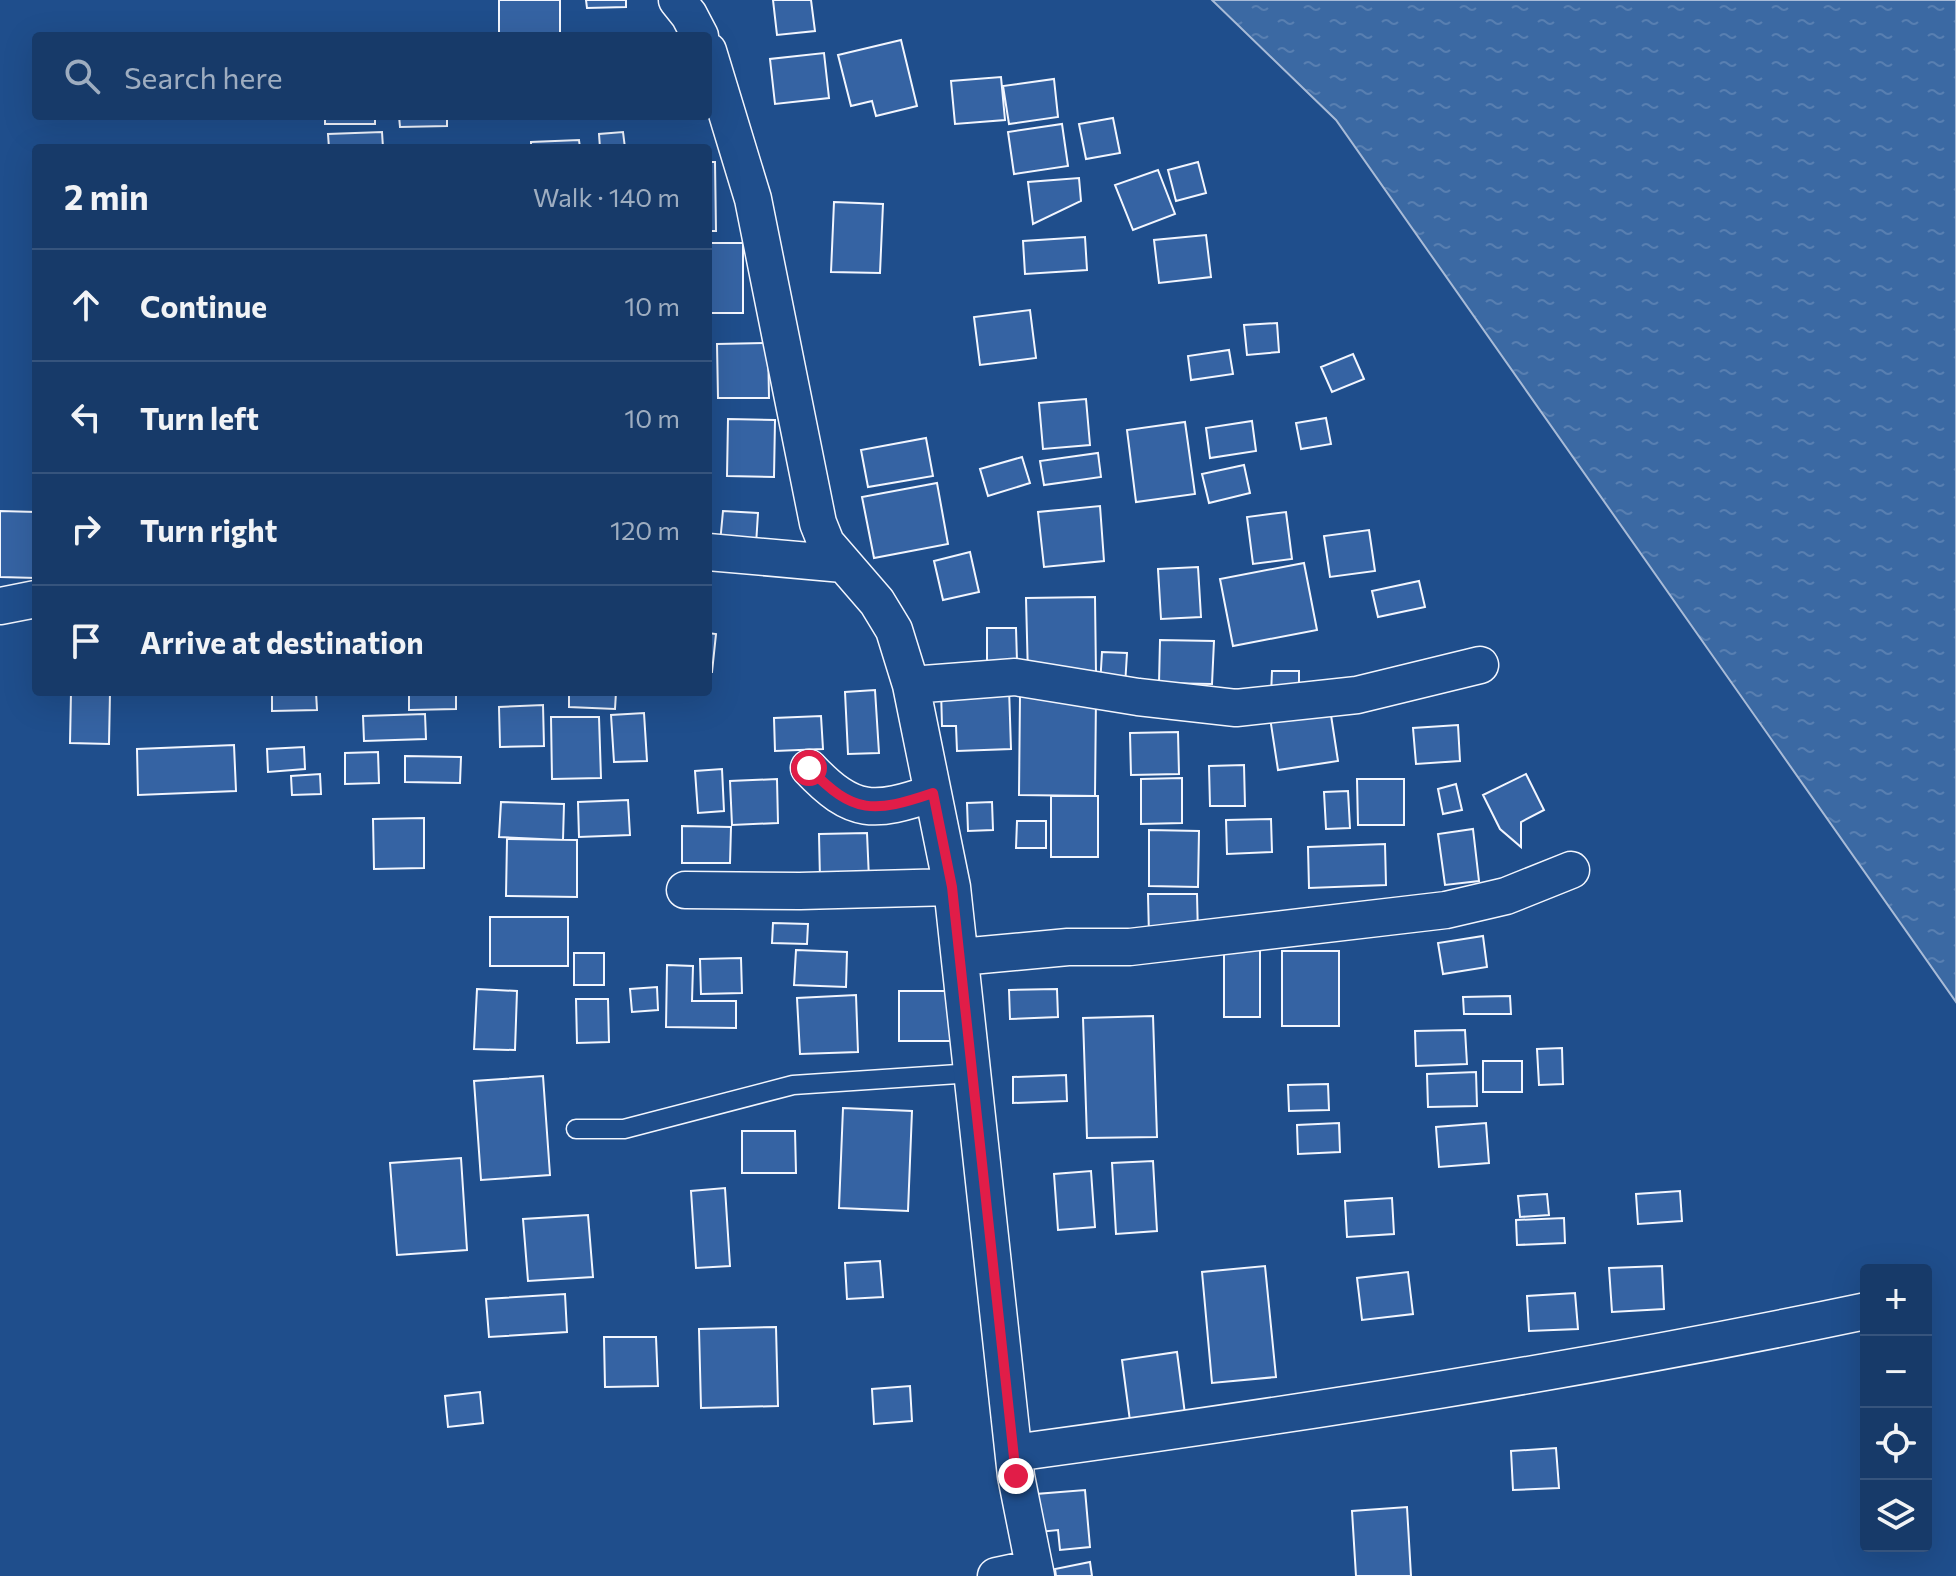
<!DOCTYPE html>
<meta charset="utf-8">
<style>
:root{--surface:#173a69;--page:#20416f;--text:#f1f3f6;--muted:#9eadc0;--line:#36547d}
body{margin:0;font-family:Commissioner,sans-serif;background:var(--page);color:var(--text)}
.controls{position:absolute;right:24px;bottom:24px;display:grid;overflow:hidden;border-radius:8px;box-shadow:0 8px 32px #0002}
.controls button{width:72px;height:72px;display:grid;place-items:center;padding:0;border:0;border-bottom:2px solid var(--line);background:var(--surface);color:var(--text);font:40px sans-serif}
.stop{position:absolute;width:24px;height:24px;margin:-18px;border:6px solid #e11d48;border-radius:50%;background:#fff}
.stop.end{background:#e11d48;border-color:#fff;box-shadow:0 2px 8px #0008}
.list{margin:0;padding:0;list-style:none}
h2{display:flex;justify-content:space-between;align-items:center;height:104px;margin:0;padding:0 32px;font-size:34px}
h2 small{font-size:26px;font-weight:400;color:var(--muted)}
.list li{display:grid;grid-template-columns:52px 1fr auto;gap:24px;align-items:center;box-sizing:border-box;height:112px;padding:0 32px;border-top:2px solid var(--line)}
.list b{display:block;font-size:30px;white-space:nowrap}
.list em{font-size:26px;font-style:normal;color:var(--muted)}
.icon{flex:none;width:44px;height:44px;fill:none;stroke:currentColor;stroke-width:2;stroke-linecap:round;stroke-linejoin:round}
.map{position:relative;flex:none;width:1956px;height:1576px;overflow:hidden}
.search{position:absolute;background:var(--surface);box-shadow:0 8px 32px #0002;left:32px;top:32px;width:680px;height:88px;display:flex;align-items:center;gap:20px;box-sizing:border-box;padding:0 28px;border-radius:8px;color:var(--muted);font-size:30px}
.panel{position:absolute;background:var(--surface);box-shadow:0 8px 32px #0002;left:32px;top:144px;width:680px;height:552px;border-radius:8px}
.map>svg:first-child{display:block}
.water{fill:url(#water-ripples);stroke:#a8bbd7;stroke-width:2}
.building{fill:#3563a3;stroke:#f2f6ff;stroke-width:2}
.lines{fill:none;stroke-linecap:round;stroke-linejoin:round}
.service-casing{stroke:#f2f6ff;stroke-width:21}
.minor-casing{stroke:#f2f6ff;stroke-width:39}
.service{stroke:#1f4e8c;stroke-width:18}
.minor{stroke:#1f4e8c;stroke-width:36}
.route{stroke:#e11d48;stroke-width:10}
</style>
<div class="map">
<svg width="1956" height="1576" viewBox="0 0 1956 1576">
<defs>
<pattern id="water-ripples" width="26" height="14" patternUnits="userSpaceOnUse" patternTransform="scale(2)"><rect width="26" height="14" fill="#3b69a3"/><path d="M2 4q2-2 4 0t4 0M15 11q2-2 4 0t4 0" fill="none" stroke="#587fb1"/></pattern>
</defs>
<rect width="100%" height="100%" fill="#1f4e8c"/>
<path class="water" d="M1212,0H1956V1002L1336,120Z"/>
<path class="building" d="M499,0H560V36H499Z
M586,0H626V7L587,8Z
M773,0H811L815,31L777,35Z
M901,40L917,106L876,116L872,101L851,106L838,55Z
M824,53L829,98L775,104L770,59Z
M1001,77L1005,120L955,124L951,81Z
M1054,79L1058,117L1009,124L1003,86Z
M325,116H375V124H325Z
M399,116H447V126L400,127Z
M1113,118L1120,153L1086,159L1079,124Z
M1062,124L1068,166L1014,174L1008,132Z
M382,132L383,148H329L328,134Z
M623,132L625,148H600L599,134Z
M579,140L580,148H531V142Z
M708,162H715L716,231H708Z
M1198,162L1206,193L1176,201L1168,170Z
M1158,170L1175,214L1133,230L1115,185Z
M1079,178L1081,201L1033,224L1028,182Z
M834,202L883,204L880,273L831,272Z
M1206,235L1211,277L1159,283L1154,240Z
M1085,237L1087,270L1025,274L1023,241Z
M708,243H743V313H708Z
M1030,310L1036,358L980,365L974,317Z
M1277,323L1279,352L1247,355L1244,325Z
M768,343L769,398H718L717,344Z
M1229,350L1233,374L1191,380L1188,356Z
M1353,354L1364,379L1332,392L1321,367Z
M1086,399L1090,445L1043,449L1039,403Z
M1326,418L1331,444L1301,449L1296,423Z
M728,419L775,420L774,477L727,476Z
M1252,421L1256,451L1210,458L1206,428Z
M1185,422L1195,494L1136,502L1127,430Z
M926,438L933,476L868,487L861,450Z
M1098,453L1101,477L1044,485L1040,461Z
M1022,457L1030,483L988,496L980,469Z
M1244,465L1250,493L1209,503L1202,474Z
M937,483L948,544L874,558L862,497Z
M1100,506L1104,561L1044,567L1038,512Z
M0,511L36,512V578L0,577Z
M723,511L758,513L756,545L720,543Z
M1286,512L1292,559L1253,564L1247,517Z
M1369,530L1375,571L1330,577L1324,536Z
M970,552L979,592L943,600L934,561Z
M1304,563L1317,630L1233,646L1220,579Z
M1198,567L1201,617L1161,619L1158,569Z
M1419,581L1425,607L1378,617L1372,591Z
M1095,597L1096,675L1028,676L1026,598Z
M987,628H1016L1017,661L987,662Z
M708,633L716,634L712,672H708Z
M1160,640L1214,641L1212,684L1159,683Z
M1102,652L1127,653L1125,686H1100Z
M1272,671H1299V695H1271Z
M1009,688L1011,749L957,751L956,726H942L941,690Z
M875,690L879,753L848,754L845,692Z
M71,692H110L109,744L70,743Z
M272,692H316L317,710L272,711Z
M409,692H456V709L409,710Z
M569,692H616L615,709L569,707Z
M1020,694L1096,695L1095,796L1019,795Z
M1329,702L1338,761L1278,770L1269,711Z
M543,705L544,746L500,747L499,707Z
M644,713L647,761L614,762L611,715Z
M425,714L426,739L364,741L363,716Z
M821,716L823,749L775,751L774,718Z
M551,717H599L601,778L552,779Z
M1458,725L1460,761L1416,764L1413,728Z
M1178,732L1179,774L1131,775L1130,733Z
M234,745L236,791L138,795L137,749Z
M304,747L305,769L268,772L267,749Z
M378,752L379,783L345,784V753Z
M405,756L461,757L460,783L405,782Z
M1244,765L1245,806H1210L1209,766Z
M722,769L724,811L698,813L695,771Z
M320,774L321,794L292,795L291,776Z
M1526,774L1544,810L1521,822V847L1500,829L1483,795Z
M1182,778V823L1141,824V779Z
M777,779L778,823L732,825L730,781Z
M1357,779H1404V825H1358Z
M1456,784L1462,810L1443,814L1438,789Z
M1348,791L1350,828L1326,829L1324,792Z
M1051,796H1098V857H1051Z
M628,800L630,835L579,837L578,802Z
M501,802L564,804L563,840L499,837Z
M992,802L993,830L968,831L967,803Z
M424,818V868L374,869L373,819Z
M1271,819L1272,852L1227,854L1226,820Z
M1017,821H1046V848H1016Z
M682,826L731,827L730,863H682Z
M1473,829L1479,881L1445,885L1438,834Z
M1149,830L1199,831L1198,887L1149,886Z
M867,833L869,879H820L819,834Z
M507,839L577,840V897L506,896Z
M1385,844L1386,885L1309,888L1308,847Z
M1148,894H1197L1198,936H1149Z
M490,917H568V966H490Z
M773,923L808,924L807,944L772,943Z
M1483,936L1487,967L1443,974L1438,943Z
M1224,947H1260V1017H1224Z
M796,950L847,952L846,987L794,985Z
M1282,951H1339V1026H1282Z
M574,953H604V985H574Z
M741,958L742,993L701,994L700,959Z
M667,965L693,966L692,1001H736V1028L666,1027Z
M657,987L658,1010L632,1012L630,989Z
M477,989L517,991L515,1050L474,1049Z
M1057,989L1058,1017L1010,1019L1009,990Z
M899,991H952V1041H899Z
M856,995L858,1052L800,1054L797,998Z
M1510,996L1511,1014H1464L1463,997Z
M576,999H608L609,1042L577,1043Z
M1153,1016L1157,1137L1087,1138L1083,1018Z
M1465,1030L1467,1064L1416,1066L1415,1031Z
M1562,1048L1563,1084L1539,1085L1537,1049Z
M1483,1061H1522V1092H1483Z
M1476,1072L1477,1106L1428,1107L1427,1074Z
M1066,1075L1067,1101L1013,1103V1077Z
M543,1076L550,1175L481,1180L474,1081Z
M1328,1084L1329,1110L1289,1111L1288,1085Z
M843,1108L912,1111L908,1211L839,1208Z
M1339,1123L1340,1152L1298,1154L1297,1125Z
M1486,1123L1489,1163L1439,1167L1436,1127Z
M742,1131H795L796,1173H742Z
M461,1158L467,1250L397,1255L390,1163Z
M1153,1161L1157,1231L1116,1234L1112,1163Z
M1091,1171L1095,1227L1058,1230L1054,1174Z
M725,1188L730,1266L696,1268L691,1191Z
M1680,1191L1682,1221L1638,1224L1636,1194Z
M1547,1194L1549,1215L1520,1217L1518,1196Z
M1392,1198L1394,1234L1347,1237L1345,1201Z
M588,1215L593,1277L528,1281L523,1219Z
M1564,1218L1565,1243L1517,1245L1516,1220Z
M880,1261L883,1297L847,1299L845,1263Z
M1265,1266L1276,1377L1212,1383L1202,1272Z
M1662,1266L1664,1309L1612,1312L1609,1268Z
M1408,1272L1413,1314L1362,1320L1357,1278Z
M1575,1293L1578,1329L1529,1331L1527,1296Z
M565,1294L567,1332L489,1337L486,1299Z
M776,1327L778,1406L701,1408L699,1329Z
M604,1337H656L658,1386L605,1387Z
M1177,1352L1185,1414L1130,1421L1122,1360Z
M910,1386L912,1421L874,1424L872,1389Z
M480,1392L483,1423L448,1427L445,1396Z
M1556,1448L1559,1488L1513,1490L1511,1451Z
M1085,1490L1090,1547L1060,1550L1058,1530L1039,1532L1036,1494Z
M1407,1507L1411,1576H1356L1352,1511Z
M1090,1562L1092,1576H1056L1055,1569Z"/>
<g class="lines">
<g class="service-casing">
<path id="service" d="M576,1129H624L793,1085L973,1073"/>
</g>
<g class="minor-casing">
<path id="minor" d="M677,0L689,15L700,36
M708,51L753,199L818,523L826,543L877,602L894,630L911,685L952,887L1016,1476L1036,1576
M708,552L843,564
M0,606L36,599
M911,685L1015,677L1138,697L1236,708L1357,695L1480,665
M809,768C853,815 874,813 933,793
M685,890L800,891L952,887
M960,957L1068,947H1130L1446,910L1506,896L1571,870
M1014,1453C1300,1414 1584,1370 1866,1311
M996,1576L1034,1568"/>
</g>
<use href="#service" class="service"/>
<use href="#minor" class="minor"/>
</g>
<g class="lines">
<path class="route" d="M809,768C854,815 874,813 933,793L952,887L1016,1476"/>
</g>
</svg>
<div class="controls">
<button>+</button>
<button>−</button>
<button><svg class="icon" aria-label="locate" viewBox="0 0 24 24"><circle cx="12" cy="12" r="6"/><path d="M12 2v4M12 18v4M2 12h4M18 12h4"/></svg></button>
<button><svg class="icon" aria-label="layers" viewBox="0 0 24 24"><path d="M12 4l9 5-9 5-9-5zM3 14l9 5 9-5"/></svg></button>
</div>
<div class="stop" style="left:809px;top:768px"></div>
<div class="stop end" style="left:1016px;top:1476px"></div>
<div class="search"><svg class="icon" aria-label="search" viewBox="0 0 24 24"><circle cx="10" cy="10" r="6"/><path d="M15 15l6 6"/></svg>Search here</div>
<section class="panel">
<h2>2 min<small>Walk · 140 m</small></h2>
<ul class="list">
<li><svg class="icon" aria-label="ahead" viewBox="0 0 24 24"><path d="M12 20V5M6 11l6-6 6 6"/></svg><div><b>Continue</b></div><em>10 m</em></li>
<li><svg class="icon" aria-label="left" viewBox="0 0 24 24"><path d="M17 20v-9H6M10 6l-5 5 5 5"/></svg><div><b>Turn left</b></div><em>10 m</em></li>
<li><svg class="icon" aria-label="right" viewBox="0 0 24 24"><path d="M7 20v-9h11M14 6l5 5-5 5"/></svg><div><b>Turn right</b></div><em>120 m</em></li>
<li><svg class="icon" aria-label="arrive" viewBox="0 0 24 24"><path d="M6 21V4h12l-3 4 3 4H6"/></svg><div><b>Arrive at destination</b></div></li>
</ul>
</section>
</div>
